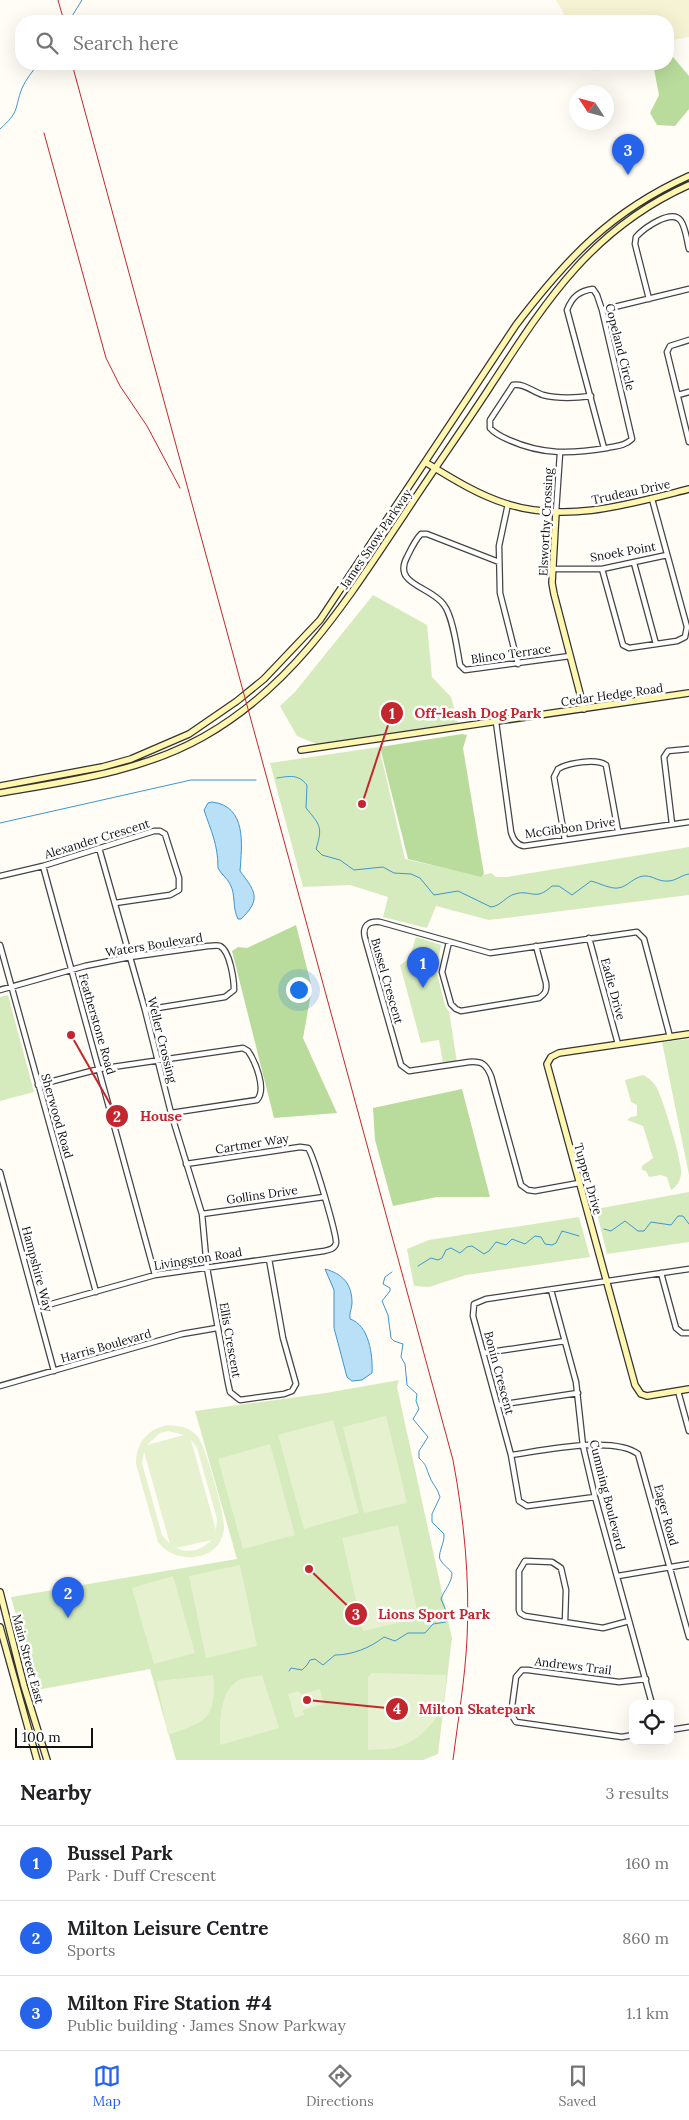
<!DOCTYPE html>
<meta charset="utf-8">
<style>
:root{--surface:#fff;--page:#f2f2f2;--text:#202124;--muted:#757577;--line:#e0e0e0;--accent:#2563eb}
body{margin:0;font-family:Lora,serif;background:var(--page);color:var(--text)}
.controls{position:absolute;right:15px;bottom:15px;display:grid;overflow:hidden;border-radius:10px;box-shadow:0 5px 20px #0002}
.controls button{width:45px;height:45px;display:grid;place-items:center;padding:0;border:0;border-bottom:1px solid var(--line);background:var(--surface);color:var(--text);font:25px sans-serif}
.compass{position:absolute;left:569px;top:85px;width:45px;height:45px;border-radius:50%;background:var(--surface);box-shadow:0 5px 20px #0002;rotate:306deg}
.scale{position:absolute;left:15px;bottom:12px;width:78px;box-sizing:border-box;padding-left:5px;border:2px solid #111;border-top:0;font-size:14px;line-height:18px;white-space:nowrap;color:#111;-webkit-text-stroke:4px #fff;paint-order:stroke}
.you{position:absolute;left:298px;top:989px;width:18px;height:18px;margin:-12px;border:4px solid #fff;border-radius:50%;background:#1a73e8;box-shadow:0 0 0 8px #1a73e833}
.badge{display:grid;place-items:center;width:32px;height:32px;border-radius:50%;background:var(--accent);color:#fff;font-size:16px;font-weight:700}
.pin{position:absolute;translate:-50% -41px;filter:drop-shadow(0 1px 2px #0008)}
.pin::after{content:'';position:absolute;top:26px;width:18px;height:15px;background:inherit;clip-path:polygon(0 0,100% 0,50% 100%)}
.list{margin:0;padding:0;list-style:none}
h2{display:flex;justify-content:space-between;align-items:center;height:65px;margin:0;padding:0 20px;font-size:21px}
h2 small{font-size:16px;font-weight:400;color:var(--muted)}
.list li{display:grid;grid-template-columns:32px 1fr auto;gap:15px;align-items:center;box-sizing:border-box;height:75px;padding:0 20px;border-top:1px solid var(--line)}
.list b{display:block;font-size:19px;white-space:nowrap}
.list p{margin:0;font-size:16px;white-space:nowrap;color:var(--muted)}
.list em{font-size:16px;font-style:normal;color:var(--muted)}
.icon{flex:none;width:28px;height:28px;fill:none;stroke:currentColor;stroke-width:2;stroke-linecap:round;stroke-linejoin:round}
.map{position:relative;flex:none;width:689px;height:1760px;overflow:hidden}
.search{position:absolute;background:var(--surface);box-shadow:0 5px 20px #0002;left:15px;right:15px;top:15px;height:55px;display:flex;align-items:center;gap:12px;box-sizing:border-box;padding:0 18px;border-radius:20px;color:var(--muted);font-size:19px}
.sheet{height:290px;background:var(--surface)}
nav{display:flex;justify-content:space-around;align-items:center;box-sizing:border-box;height:70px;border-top:1px solid var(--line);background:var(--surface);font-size:14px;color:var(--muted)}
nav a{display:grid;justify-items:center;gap:2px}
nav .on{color:var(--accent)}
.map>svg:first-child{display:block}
.farmland{fill:#f6f3d4}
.green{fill:#d5ebbd}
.forest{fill:#b9dc9c}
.pitch{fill:#e6f2cf;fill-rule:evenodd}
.water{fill:#b9e0f7;stroke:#3f96cf}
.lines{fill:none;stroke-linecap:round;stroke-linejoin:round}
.stream{stroke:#3f96cf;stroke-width:1}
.street-casing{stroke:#444;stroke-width:7}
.secondary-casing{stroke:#333;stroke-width:8}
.street{stroke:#fff;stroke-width:4.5}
.secondary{stroke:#fff6b0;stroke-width:5.5}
.rail{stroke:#c4262e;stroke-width:1}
.labels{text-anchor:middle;stroke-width:5;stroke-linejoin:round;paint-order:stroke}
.street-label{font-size:12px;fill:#111;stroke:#fff}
.leader{fill:none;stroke:#c4262e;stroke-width:2}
.callout-dot{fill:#c4262e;stroke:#fff;stroke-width:2}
.mark-label{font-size:15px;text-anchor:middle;font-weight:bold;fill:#fff}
.callout-label{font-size:14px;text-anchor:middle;font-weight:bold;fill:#c4262e;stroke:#fff;stroke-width:5;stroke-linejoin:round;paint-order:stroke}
</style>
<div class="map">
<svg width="689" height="1760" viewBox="0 0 689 1760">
<rect width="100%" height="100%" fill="#fffdf5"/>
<path class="farmland" d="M556,0H689V37L668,41V21H568Z"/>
<path class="green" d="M373,595L427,625L432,677L451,697L458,723L319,745L297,736L280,706L295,692Z
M379,747L405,859L480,876L491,873L496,877H507L689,847V895L489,920L436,906L427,928L383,917L388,897L350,885L303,887L270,763Z
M416,937L441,945L436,970L445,1005L449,1012L457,1062L443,1063L439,1040L421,1043L400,965L409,959Z
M8,995L34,1092L0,1101V997Z
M689,1039V1175L662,1042Z
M643,1075C650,1078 653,1082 657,1088C663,1100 683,1163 681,1174C680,1182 677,1186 671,1190L667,1177L661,1175L649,1177L646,1171L642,1170V1166L653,1158L643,1126L627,1120L631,1117L637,1116V1105L631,1102L625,1080Z
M689,1192V1242L607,1254L596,1209Z
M579,1217L590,1257L466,1275L429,1287L414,1286L407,1249L429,1240Z
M399,1380L397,1387L452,1638L438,1754L423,1760H176L150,1669L37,1690L11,1597L237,1559L195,1411L326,1393Z"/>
<path class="forest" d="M668,51L689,76V109L675,126L657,125L650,113L659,95L654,69L650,64H668Z
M462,734L467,735L463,748L484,874L481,877L408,859L380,747Z
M296,925L312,988L303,1038L337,1113L274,1118L232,951L238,947L247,948Z
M462,1089L490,1197H437L393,1206L375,1140L373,1108Z"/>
<path class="pitch" d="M386,1416L407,1503L364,1513L343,1427Z
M333,1420L359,1513L304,1529L278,1435Z
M168,1425C181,1426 190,1427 199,1438C207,1453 224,1511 224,1527C223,1561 176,1567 158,1542L136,1464C136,1443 147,1429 168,1425ZM168,1431L184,1435L147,1445L160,1433ZM191,1440L197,1448L217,1519L216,1530ZM144,1452L170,1544L162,1535L142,1463ZM212,1540C200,1550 191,1554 176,1548Z
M270,1444L295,1535L243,1549L218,1459Z
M398,1525L419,1618L363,1631L342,1538Z
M240,1565L257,1646L206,1658L189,1576Z
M173,1576L195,1653L154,1664L132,1588Z
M372,1673L446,1675C446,1686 445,1698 441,1709C433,1726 414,1744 395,1748C386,1750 376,1749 368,1750V1677Z
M213,1675C217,1719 206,1722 168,1735L157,1681Z
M262,1675L279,1728L220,1745C220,1725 218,1692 239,1680C245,1677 256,1677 262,1675Z
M320,1689L324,1704L303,1710L304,1715L295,1718L288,1694L298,1691L302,1694Z"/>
<path class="water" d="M212,802C247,806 242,845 240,871C255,891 262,899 241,919H238C232,907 236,895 230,884C227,878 221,874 218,868C218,844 211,831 204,810L208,803Z
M325,1269C343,1274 352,1284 352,1303C352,1309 349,1312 350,1319C369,1325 373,1355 372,1373L362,1380L352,1381L347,1377L334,1328V1290Z"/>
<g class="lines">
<path class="stream" d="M69,21L82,0
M0,129C20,111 14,110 22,88C26,79 33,71 38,64
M277,778C290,776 298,774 307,785L306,808C320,825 323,827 316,849L322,855L340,860L354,870L383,867L394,873L411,874L420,878L434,895L458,891L491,907C501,906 506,896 515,894C531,889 535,902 552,886H559L572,895L591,881C599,883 610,889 618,888C628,887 635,875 646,876C653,876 659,882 668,881C676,881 681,875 689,874
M0,823L191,780H256
M604,1229L611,1231L625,1221L638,1231H644L651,1222L671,1225L678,1216H683L689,1224
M418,1266L431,1258L438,1260L442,1258L446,1250L451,1248L460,1253L467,1247L472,1246L484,1254L489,1251L496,1242L506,1245L512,1239L525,1244L535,1236L541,1237L545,1244L552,1245L556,1243L562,1231L579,1236
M289,1671L291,1668L302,1670L307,1665L310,1660L315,1659L323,1665L335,1655C352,1655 370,1648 384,1637L395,1641L408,1633H425L433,1624L446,1622L449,1618L441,1599C444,1590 452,1583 452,1573C449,1568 444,1566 441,1561C436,1556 445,1543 444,1534L432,1522V1514L440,1497C438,1488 431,1483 429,1475C425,1465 427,1466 419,1458V1451L428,1437L413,1419L419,1409L416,1401L417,1394L407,1385L405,1364L401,1357L403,1344L394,1341L391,1338L388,1315L382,1301L390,1291V1288L383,1284L385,1277L392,1272"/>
<g class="street-casing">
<path id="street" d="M649,299L635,244L636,237C644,228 672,208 681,221C686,229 687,241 689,249
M602,310L689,289
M689,340L670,346L667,352L689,442
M678,395L689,392
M591,396C576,398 559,399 543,395C533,392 524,383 513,385L490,420V428C495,434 502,437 509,440C543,455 571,454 607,448C616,446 625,446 632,439L602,310L597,295L593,289C579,291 572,297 567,310L604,448
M508,504L499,546L500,593L518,664
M556,512L560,453
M499,562L427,534H421C415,540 411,549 407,557C392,585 431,586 444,605C453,617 457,649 460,665L465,670L570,656
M634,563L656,644
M553,569H602L667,555
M602,569L623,645L629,648L677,641L685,637L687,627L652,499
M496,722L511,832C513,839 516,845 524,846L689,822
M672,824L664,757L668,751L689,749
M565,840L554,777L558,769C568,763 596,758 606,765L618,831
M99,848L145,1010L171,1113L202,1214L207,1268L228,1383L230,1392L240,1400L284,1394L292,1391L296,1384L283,1338L269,1259
M43,866L155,1275
M0,876L43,866L154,831H160L165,834L179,878V890L170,895L115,903
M589,938L618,1044
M449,942L442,972L451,1004L456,1009L461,1011L539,998C545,994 547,991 546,983L536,946
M0,945L96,1292
M0,990L85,966L130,957L208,946C212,946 217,945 220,946C230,951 234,980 234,990L225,997L145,1010
M38,1085L99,1069L243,1048L248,1051C255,1061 267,1089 257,1100L171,1113
M0,1172L54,1371
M579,1183L535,1191L528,1190L521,1185L491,1076C486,1064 482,1061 469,1062L409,1071L401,1065L365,938C362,926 368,921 380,922L490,953L637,932L644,939L670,1037
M202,1214L324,1197
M661,1273L676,1328L682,1333H689
M551,1290L576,1382L583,1446L595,1497L652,1704
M37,1308L155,1275L324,1251C329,1250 335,1249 336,1243C337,1235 313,1154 308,1148L300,1147L186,1164
M484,1353L565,1341
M0,1386L182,1334L217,1328
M678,1391L689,1431
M498,1405L578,1393
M511,1455C541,1451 614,1435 638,1454L689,1637
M595,1497L527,1506L519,1501L511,1455L473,1316L474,1304L486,1299L689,1269
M618,1576L689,1564
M565,1622L566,1590L561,1568L552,1562L525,1561L519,1571V1610L520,1613L525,1616L603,1628L629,1621
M670,1730L689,1727
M633,1735L622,1737L516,1722L511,1714L516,1677L522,1670H528L619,1682L646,1679"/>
</g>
<g class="secondary-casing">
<path id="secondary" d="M425,462C451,478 478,495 507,504C568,523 630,504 689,489
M556,512L552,583L554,594L584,709
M301,750L689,693
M0,786L102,767L131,759L189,734L237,701L264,679L320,620L516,325C567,258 611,211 689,176
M0,793C69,781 141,772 203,737C294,686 347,600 404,515C432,472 462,430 490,387C546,301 591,229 689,185
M689,1034L559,1053L551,1057L547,1064L635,1385L641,1394L647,1396L689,1389
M0,1592L24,1686L47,1760
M0,1627L37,1760"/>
</g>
<use href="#street" class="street"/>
<use href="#secondary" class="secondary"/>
<path class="rail" d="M58,0L64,21
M72,64L453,1460C464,1519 470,1579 467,1639C465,1679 458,1720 453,1760
M44,133L106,358L120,386L147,426L180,488"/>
</g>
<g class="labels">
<g class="street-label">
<text transform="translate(620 347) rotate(76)" y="4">Copeland Circle</text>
<text transform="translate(631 492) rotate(-12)" y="4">Trudeau Drive</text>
<text transform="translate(546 522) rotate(-87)" y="4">Elsworthy Crossing</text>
<text transform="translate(376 539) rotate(-56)" y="4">James Snow Parkway</text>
<text transform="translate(623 552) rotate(-10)" y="4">Snoek Point</text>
<text transform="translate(511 654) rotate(-8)" y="4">Blinco Terrace</text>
<text transform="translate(612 695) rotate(-8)" y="4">Cedar Hedge Road</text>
<text transform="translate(570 828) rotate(-8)" y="4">McGibbon Drive</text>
<text transform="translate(97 839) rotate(-17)" y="4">Alexander Crescent</text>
<text transform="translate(154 945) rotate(-9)" y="4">Waters Boulevard</text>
<text transform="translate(387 981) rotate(74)" y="4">Bussel Crescent</text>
<text transform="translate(613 989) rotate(75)" y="4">Eadie Drive</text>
<text transform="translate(97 1024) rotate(74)" y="4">Featherstone Road</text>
<text transform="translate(162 1040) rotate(76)" y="4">Weller Crossing</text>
<text transform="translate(57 1116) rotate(74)" y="4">Sherwood Road</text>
<text transform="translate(252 1144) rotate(-9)" y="4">Cartmer Way</text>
<text transform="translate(588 1179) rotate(74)" y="4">Tupper Drive</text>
<text transform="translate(262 1195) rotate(-8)" y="4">Gollins Drive</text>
<text transform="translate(198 1259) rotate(-9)" y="4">Livingston Road</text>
<text transform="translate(37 1269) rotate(75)" y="4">Hampshire Way</text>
<text transform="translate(230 1340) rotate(80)" y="4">Ellis Crescent</text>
<text transform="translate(106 1346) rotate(-16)" y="4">Harris Boulevard</text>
<text transform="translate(499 1373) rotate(75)" y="4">Bonin Crescent</text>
<text transform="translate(607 1495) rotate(76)" y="4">Cumming Boulevard</text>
<text transform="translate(666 1515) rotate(75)" y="4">Eager Road</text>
<text transform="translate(28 1659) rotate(75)" y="4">Main Street East</text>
<text transform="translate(573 1666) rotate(7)" y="4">Andrews Trail</text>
</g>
</g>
<path class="leader" d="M362 804L392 713M71 1035L117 1116M309 1569L356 1614M307 1700L397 1709"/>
<g class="callout-dot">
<circle cx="362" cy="804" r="5"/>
<circle cx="71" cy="1035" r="5"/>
<circle cx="309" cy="1569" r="5"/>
<circle cx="307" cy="1700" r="5"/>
<circle cx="392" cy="713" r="12"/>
<circle cx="117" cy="1116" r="12"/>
<circle cx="356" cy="1614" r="12"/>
<circle cx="397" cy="1709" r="12"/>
</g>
<g class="mark-label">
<text x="392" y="719">1</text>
<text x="117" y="1122">2</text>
<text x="356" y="1620">3</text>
<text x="397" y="1714">4</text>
</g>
<g class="callout-label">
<text x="478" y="718">Off-leash Dog Park</text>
<text x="161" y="1121">House</text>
<text x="434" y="1619">Lions Sport Park</text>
<text x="477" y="1714">Milton Skatepark</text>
</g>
</svg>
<div class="controls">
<button><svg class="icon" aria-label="locate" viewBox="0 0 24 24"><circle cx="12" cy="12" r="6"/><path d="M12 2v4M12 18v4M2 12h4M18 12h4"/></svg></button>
</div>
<svg class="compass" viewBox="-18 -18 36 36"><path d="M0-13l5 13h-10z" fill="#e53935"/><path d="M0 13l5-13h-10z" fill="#757577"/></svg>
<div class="scale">100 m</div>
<div class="you"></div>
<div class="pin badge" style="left:423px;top:988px">1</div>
<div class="pin badge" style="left:68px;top:1618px">2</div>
<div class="pin badge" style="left:628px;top:175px">3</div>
<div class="search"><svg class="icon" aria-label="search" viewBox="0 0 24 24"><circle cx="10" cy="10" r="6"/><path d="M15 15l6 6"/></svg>Search here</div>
</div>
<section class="sheet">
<h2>Nearby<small>3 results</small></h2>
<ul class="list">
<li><span class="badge">1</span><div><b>Bussel Park</b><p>Park · Duff Crescent</p></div><em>160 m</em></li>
<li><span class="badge">2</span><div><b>Milton Leisure Centre</b><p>Sports</p></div><em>860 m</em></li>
<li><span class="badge">3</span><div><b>Milton Fire Station #4</b><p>Public building · James Snow Parkway</p></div><em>1.1 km</em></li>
</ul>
</section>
<nav>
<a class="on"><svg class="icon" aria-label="map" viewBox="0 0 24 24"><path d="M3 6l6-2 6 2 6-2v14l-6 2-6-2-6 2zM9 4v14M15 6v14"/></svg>Map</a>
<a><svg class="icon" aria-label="directions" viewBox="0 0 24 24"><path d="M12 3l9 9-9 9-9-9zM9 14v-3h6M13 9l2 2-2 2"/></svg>Directions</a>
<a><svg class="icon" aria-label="saved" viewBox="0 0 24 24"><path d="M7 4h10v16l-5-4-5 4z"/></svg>Saved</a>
</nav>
